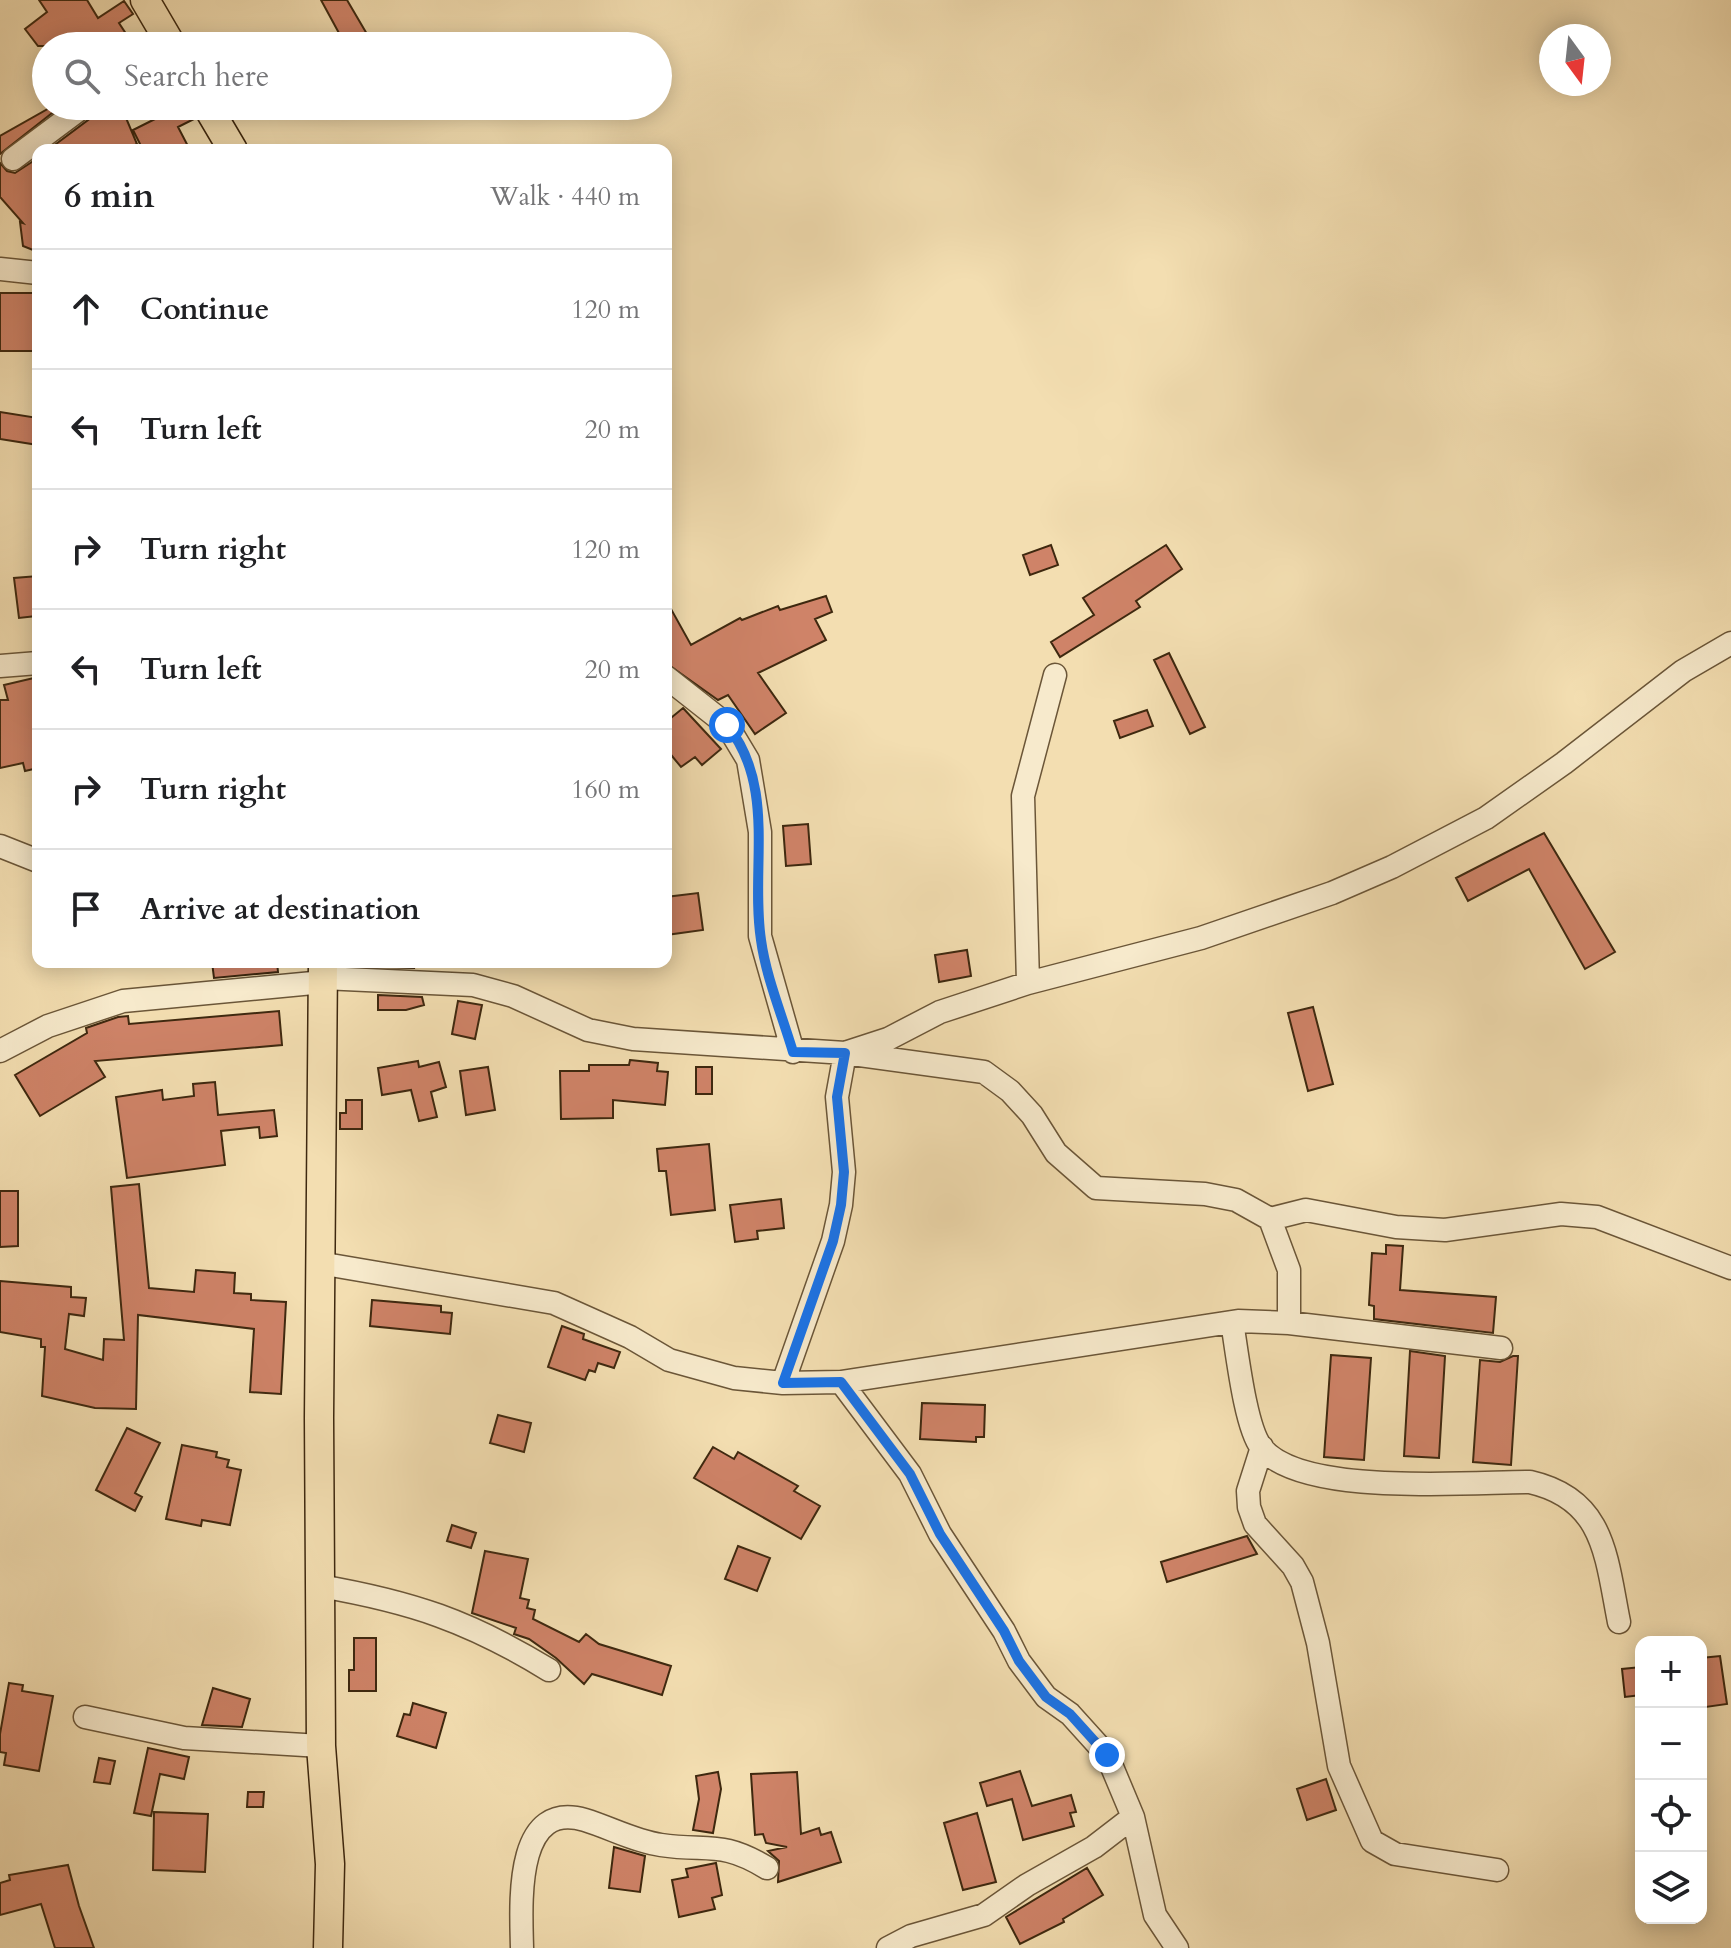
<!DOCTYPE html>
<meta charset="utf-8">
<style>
:root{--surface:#fff;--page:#f2f2f2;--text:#202124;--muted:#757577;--line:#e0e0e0}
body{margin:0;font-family:Cardo,serif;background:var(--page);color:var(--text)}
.controls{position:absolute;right:24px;bottom:24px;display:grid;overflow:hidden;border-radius:16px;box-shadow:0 4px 20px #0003}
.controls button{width:72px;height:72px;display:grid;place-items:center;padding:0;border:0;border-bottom:2px solid var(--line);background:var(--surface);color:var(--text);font:40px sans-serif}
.compass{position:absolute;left:1539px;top:24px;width:72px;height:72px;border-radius:50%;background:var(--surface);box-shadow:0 4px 20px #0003;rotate:165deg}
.stop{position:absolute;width:24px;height:24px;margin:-18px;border:6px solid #1a73e8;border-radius:50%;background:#fff}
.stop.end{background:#1a73e8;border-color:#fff;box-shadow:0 2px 8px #0008}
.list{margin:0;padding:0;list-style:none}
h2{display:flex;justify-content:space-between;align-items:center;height:104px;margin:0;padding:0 32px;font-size:34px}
h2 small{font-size:26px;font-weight:400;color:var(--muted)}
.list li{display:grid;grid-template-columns:52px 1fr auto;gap:24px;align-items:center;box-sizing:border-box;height:120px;padding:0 32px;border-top:2px solid var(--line)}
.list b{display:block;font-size:30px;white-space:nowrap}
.list em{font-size:26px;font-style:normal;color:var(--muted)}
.icon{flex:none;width:44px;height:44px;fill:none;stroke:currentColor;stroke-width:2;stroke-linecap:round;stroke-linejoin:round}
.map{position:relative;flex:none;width:1731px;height:1948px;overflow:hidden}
.search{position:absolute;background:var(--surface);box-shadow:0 4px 20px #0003;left:32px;top:32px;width:640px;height:88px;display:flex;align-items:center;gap:20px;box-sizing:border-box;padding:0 28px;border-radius:44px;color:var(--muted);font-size:30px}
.panel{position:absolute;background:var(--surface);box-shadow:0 4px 20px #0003;left:32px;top:144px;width:640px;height:824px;border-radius:16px}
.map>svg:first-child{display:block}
.building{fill:#cf8368;stroke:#3e280f;stroke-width:2}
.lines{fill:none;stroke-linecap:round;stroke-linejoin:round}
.minor-casing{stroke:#6b5638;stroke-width:25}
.major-casing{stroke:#3e280f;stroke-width:31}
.minor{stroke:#f7eacc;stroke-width:22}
.major{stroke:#f3deb1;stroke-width:28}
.route{stroke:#1a73e8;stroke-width:10}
</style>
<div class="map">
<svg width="1731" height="1948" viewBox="0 0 1731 1948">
<rect width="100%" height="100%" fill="#f3deb1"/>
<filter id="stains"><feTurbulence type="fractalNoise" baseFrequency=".0025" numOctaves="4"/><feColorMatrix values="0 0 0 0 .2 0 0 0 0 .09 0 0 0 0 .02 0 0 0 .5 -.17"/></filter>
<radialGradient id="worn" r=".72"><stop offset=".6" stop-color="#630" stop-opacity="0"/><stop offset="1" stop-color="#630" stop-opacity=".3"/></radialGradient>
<path class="building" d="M39,0H87L98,18L124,1L133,14L119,23L134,46H38L25,29L47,12Z
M321,0H347L374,46H346Z
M53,106H61L0,154V136Z
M98,106H121L137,144L125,150H48L92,117Z
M160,106H187L194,119L178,127L190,150H143L133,130L165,114Z
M38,158V252L23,246L20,222L23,223L0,197V163L7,171L15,173Z
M0,293H38L35,351H0Z
M0,412L38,418V445L0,439Z
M1051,545L1058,565L1030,575L1023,555Z
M1166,545L1182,569L1136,601L1140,607L1060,657L1051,642L1094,615L1083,598Z
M38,576L36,616L19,618L14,578Z
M826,596L832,612L815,619L826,640L758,673L786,713L755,734L728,695L718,700L666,663V600L691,645L740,618L742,620L778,606L780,610Z
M1169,653L1205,727L1190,734L1154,660Z
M38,677V768L25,771L23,763L0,768V700H8L4,685Z
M683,708L721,749L702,765L695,757L681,767L672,756L666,761V722Z
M1147,710L1153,726L1120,738L1114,721Z
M808,824L811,864L786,866L783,826Z
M1544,833L1615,952L1585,969L1529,869L1468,901L1456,878Z
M698,893L703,930L666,935V897Z
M967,950L971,976L939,982L935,955Z
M212,962H277L278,972L214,978Z
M378,962H413L414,968L378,967Z
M378,995L422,997L424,1005L406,1010H378Z
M458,1001L482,1005L475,1039L452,1034Z
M1313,1007L1333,1084L1308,1091L1288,1013Z
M279,1011L282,1045L95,1061L105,1077L40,1116L15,1075L87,1033L86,1028L118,1017L128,1016L129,1024Z
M630,1060L658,1063L657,1071L668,1072L665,1105L613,1100V1118L561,1119L560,1071H589V1065H629Z
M418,1061L419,1067L439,1062L446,1087L431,1092L437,1117L419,1121L411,1090L382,1095L378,1068Z
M488,1067L495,1110L466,1115L460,1071Z
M696,1067H712V1094H696Z
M215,1082L218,1115L274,1110L277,1136L260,1138L259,1127L221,1131L225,1165L127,1178L116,1097L162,1090L163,1100L194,1096L193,1084Z
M346,1100H362V1129H340V1113H346Z
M709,1144L715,1210L671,1215L666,1171H659L657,1149Z
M139,1184L149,1288L194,1292L196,1270L235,1273L234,1293L251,1294V1300L286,1302L281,1394L250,1392L254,1329L138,1315L136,1409L95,1408L42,1396L45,1347H41V1339L0,1332V1281L71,1287V1297L86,1298L84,1316L69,1314L65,1349L103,1360L104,1339L124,1340L111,1187Z
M0,1191H18V1246L0,1247Z
M781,1199L784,1228L757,1231L758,1239L735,1242L730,1205Z
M1386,1245L1403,1246L1400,1290L1496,1297L1493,1333L1374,1319V1306L1369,1305L1372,1253L1386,1254Z
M372,1300L441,1306V1312L452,1313L450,1334L370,1326Z
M562,1326L584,1334L583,1339L620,1352L614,1368L598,1363L595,1372L589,1370L585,1380L548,1367Z
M1410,1351L1445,1356L1439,1458L1404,1456Z
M1331,1355L1371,1358L1364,1460L1324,1457Z
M1513,1356H1518L1511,1465L1473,1462L1480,1360L1500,1362Z
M922,1403L985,1405L984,1437H976V1442L920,1439Z
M498,1415L531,1423L524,1452L490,1443Z
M127,1428L160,1443L135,1493L142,1497L135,1511L96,1490Z
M182,1445L217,1452L216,1457L229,1460L227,1467L241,1470L230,1525L202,1520L201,1526L166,1519Z
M713,1447L734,1459L738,1452L798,1486L794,1491L820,1506L801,1539L694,1478Z
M452,1525L476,1533L471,1548L447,1541Z
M1247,1536L1257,1554L1167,1582L1161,1562Z
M738,1546L770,1558L757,1591L725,1579Z
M485,1551L528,1559L520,1598L529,1600L527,1608L535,1610L533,1619L579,1642L586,1634L599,1644L671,1666L662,1695L592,1674L584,1684L556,1658L529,1639L514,1634L516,1628L472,1613Z
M354,1638H376V1691H349V1670H354Z
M1720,1656L1727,1704L1706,1707L1701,1687V1658Z
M1641,1667V1695L1625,1697L1622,1669Z
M9,1683L23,1685L22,1691L53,1696L39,1771L4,1765L6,1753L0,1752V1734Z
M213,1688L250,1699L242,1727L202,1725Z
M413,1703L446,1713L436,1748L397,1736L404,1714L410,1715Z
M148,1748L189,1757L184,1779L160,1774L151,1816L134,1813Z
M99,1758L115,1761L110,1784L94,1782Z
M1020,1771L1032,1806L1071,1795L1076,1812L1070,1813L1074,1826L1023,1840L1012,1799L987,1806L980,1783Z
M718,1772L721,1789L713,1833L693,1830L699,1799L696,1776Z
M797,1772L801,1834L819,1828L821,1835L831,1832L841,1862L778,1882L779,1861L768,1851L787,1847L766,1843L763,1834L755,1835L751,1774Z
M1326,1779L1336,1810L1307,1820L1297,1789Z
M248,1792H264L263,1807H247Z
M154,1812L208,1814L205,1872L153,1870Z
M977,1813L996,1882L963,1890L944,1823Z
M614,1847L645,1856L640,1892L609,1888Z
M716,1863L722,1895L712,1898L715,1909L679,1917L672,1880L688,1877L686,1869Z
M68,1865L79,1906L94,1948H55L41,1904L0,1915V1883L10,1880L9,1875Z
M1087,1868L1103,1895L1063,1919L1064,1922L1020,1944L1006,1917Z"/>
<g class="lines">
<g class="minor-casing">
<path id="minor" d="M13,159L84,106
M0,269L38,273
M0,666L38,663
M666,677L727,725L748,760L760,832V936L793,1052
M0,846L38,861
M1028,983L1023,796L1055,675
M0,1051L48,1026L123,1001L313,983L323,978L473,985L513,996L588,1030L633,1039L845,1053L888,1039L940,1012L1028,983L1201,938L1332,893L1392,867L1486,818L1564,763L1683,671L1731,643
M1270,1219L1306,1210L1396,1227L1445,1230L1561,1214L1597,1217L1731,1268
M319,1263L554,1303L630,1337L669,1360L734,1378L783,1383L841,1382L1238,1321L1289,1323L1501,1348
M1232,1322C1237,1351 1245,1426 1261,1447C1300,1497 1470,1482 1530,1482C1605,1499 1606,1557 1619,1622
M841,1382L910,1474L940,1534L1004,1631L1019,1661L1046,1697L1070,1714L1107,1755L1133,1817L1155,1915L1177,1948
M783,1383L833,1241L841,1205L844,1172L837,1097L845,1053L984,1072L1010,1091L1032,1115L1056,1153L1096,1188L1205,1194L1236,1200L1270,1219L1289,1270V1323
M1262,1447L1248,1491L1249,1507L1255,1524L1293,1566L1302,1582L1318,1643L1339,1766L1372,1841L1395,1854L1497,1870
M320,1586C412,1602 469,1621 549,1670
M85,1717L184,1738L321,1746
M522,1948C521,1904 514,1799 585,1820C611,1828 634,1841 661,1845C708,1852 721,1840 767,1868
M888,1948L911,1936L984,1915L1027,1885L1094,1847L1133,1817"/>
</g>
<g class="major-casing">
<path id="major" d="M145,0L172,46
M207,106L233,150
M323,962L319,1418L321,1746L330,1864L328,1948"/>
</g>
<use href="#minor" class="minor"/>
<use href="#major" class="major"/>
</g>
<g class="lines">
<path class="route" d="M727,725C777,787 750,868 761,940C766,977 782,1015 793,1052L845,1053L837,1097L844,1172L841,1205L833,1241L783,1383L841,1382L910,1474L940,1534L1004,1631L1019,1661L1046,1697L1070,1714L1107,1755"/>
</g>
<rect width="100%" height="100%" filter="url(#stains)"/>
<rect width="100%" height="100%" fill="url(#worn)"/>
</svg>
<div class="controls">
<button>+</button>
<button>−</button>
<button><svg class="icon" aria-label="locate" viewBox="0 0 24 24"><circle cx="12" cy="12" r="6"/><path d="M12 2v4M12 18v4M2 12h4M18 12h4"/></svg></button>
<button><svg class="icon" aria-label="layers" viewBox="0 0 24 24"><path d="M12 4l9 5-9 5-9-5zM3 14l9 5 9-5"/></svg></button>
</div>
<svg class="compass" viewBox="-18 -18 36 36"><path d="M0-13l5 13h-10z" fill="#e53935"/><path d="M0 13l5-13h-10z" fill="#757577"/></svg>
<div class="stop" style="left:727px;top:725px"></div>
<div class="stop end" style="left:1107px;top:1755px"></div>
<div class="search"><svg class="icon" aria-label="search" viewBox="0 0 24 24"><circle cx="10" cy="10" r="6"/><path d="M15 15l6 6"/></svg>Search here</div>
<section class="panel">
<h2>6 min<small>Walk · 440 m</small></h2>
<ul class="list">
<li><svg class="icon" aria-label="ahead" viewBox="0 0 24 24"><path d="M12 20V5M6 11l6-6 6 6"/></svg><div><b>Continue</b></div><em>120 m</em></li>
<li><svg class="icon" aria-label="left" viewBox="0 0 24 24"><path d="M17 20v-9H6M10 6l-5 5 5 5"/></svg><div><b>Turn left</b></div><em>20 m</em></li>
<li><svg class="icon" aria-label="right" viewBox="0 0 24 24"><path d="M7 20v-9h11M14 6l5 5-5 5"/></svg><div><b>Turn right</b></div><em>120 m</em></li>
<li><svg class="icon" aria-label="left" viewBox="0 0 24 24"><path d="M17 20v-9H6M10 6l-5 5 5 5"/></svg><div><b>Turn left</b></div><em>20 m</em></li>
<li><svg class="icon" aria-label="right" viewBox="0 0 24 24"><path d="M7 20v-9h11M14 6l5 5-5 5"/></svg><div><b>Turn right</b></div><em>160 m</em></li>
<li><svg class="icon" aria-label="arrive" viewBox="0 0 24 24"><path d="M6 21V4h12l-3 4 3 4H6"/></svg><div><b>Arrive at destination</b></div></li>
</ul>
</section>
</div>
